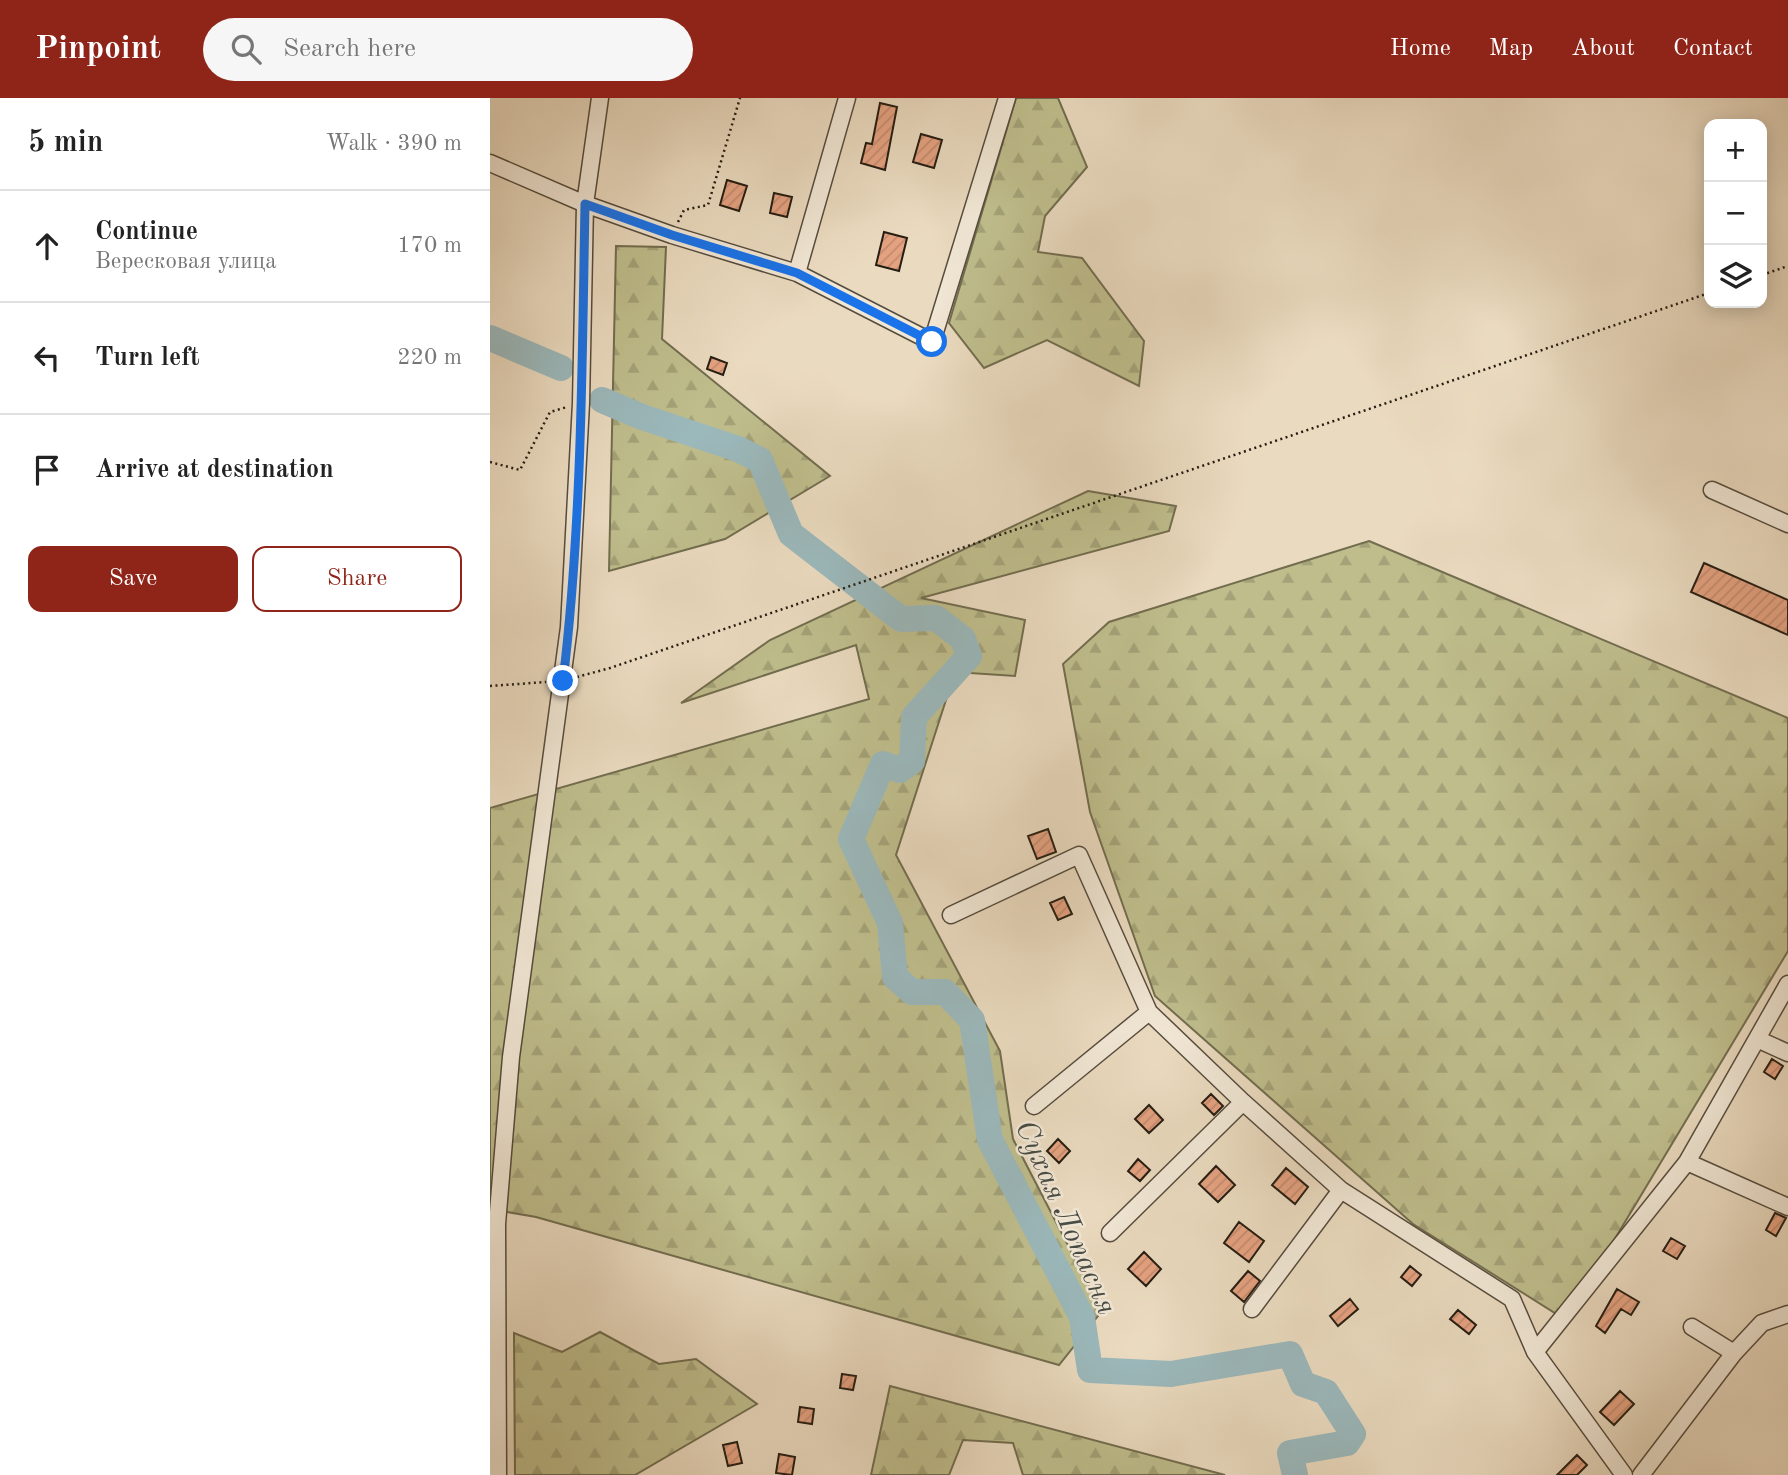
<!DOCTYPE html>
<meta charset="utf-8">
<style>
:root{--surface:#fff;--page:#f6f6f6;--text:#222;--muted:#767676;--line:#e0e0e0;--accent:#8f2418}
body{margin:0;font-family:"Old Standard TT",serif;background:var(--page);color:var(--text)}
.controls{position:absolute;right:21px;top:21px;display:grid;overflow:hidden;border-radius:14px;box-shadow:0 4px 18px #0003}
.controls button{width:63px;height:63px;display:grid;place-items:center;padding:0;border:0;border-bottom:2px solid var(--line);background:var(--surface);color:var(--text);font:35px sans-serif}
.stop{position:absolute;width:21px;height:21px;margin:-16px;border:5px solid #1a73e8;border-radius:50%;background:#fff}
.stop.end{background:#1a73e8;border-color:#fff;box-shadow:0 2px 7px #0008}
.list{margin:0;padding:0;list-style:none}
h2{display:flex;justify-content:space-between;align-items:center;height:91px;margin:0;padding:0 28px;font-size:30px}
h2 small{font-size:23px;font-weight:400;color:var(--muted)}
.list li{display:grid;grid-template-columns:46px 1fr auto;gap:21px;align-items:center;box-sizing:border-box;height:112px;padding:0 28px;border-top:2px solid var(--line)}
.list b{display:block;font-size:26px;white-space:nowrap}
.list p{margin:0;font-size:23px;white-space:nowrap;color:var(--muted)}
.list em{font-size:23px;font-style:normal;color:var(--muted)}
.actions{display:flex;gap:14px;padding:21px 28px}
.actions a{flex:1;padding:16px 0;border:2px solid var(--accent);border-radius:14px;text-align:center;font-size:24px;color:var(--accent)}
.actions .main{background:var(--accent);color:#fff}
.icon{flex:none;width:38px;height:38px;fill:none;stroke:currentColor;stroke-width:2;stroke-linecap:round;stroke-linejoin:round}
.map{position:relative;flex:none;width:1298px;height:1377px;overflow:hidden}
header{display:flex;align-items:center;gap:42px;box-sizing:border-box;height:98px;padding:0 35px;background:var(--accent);color:#fff}
header strong{font-size:33px}
nav{display:flex;gap:38px;margin-inline-start:auto;font-size:24px}
.search{width:490px;height:63px;background:var(--page);display:flex;align-items:center;gap:18px;box-sizing:border-box;padding:0 24px;border-radius:38px;color:var(--muted);font-size:26px}
main{display:flex}
aside{flex:1;background:var(--surface)}
.map>svg:first-child{display:block}
.forest{fill:url(#forest-firs);stroke:#726d4f;stroke-width:2}
.lines{fill:none;stroke-linecap:round;stroke-linejoin:round}
.river{stroke:#9bb8bb;stroke-width:26}
.building{fill:url(#building-hatch);stroke:#251d12;stroke-width:2}
.minor-casing{stroke:#564c3d;stroke-width:19}
.path{stroke:#251d12;stroke-width:2.5;stroke-dasharray:2 3.5;stroke-linecap:butt}
.minor{stroke:#f1e7d5;stroke-width:16}
.route{stroke:#1a73e8;stroke-width:9}
.labels{text-anchor:middle;stroke-width:5;stroke-linejoin:round;paint-order:stroke}
.water-label{font-size:30px;font-style:italic;fill:#484c45;stroke:#f1e7d5}
</style>
<header>
<strong>Pinpoint</strong>
<div class="search"><svg class="icon" aria-label="search" viewBox="0 0 24 24"><circle cx="10" cy="10" r="6"/><path d="M15 15l6 6"/></svg>Search here</div>
<nav><a>Home</a><a>Map</a><a>About</a><a>Contact</a></nav>
</header>
<main>
<aside>
<h2>5 min<small>Walk · 390 m</small></h2>
<ul class="list">
<li><svg class="icon" aria-label="ahead" viewBox="0 0 24 24"><path d="M12 20V5M6 11l6-6 6 6"/></svg><div><b>Continue</b><p>Вересковая улица</p></div><em>170 m</em></li>
<li><svg class="icon" aria-label="left" viewBox="0 0 24 24"><path d="M17 20v-9H6M10 6l-5 5 5 5"/></svg><div><b>Turn left</b></div><em>220 m</em></li>
<li><svg class="icon" aria-label="arrive" viewBox="0 0 24 24"><path d="M6 21V4h12l-3 4 3 4H6"/></svg><div><b>Arrive at destination</b></div></li>
</ul>
<div class="actions"><a class="main">Save</a><a>Share</a></div>
</aside>
<div class="map">
<svg width="1298" height="1377" viewBox="0 0 1298 1377">
<defs>
<pattern id="forest-firs" width="22" height="20" patternUnits="userSpaceOnUse" patternTransform="scale(1.75)"><rect width="22" height="20" fill="#bfbd8c"/><path d="M5 1l3.5 6h-7zM16 11l3.5 6h-7z" fill="#a4a278"/></pattern>
<pattern id="building-hatch" width="6" height="6" patternUnits="userSpaceOnUse" patternTransform="scale(1.75)"><rect width="6" height="6" fill="#e5a281"/><path d="M-1 1l2-2M0 6l6-6M5 7l2-2" fill="none" stroke="#c48b6e"/></pattern>
</defs>
<rect width="100%" height="100%" fill="#eadabf"/>
<filter id="stains"><feTurbulence type="fractalNoise" baseFrequency=".00286" numOctaves="4"/><feColorMatrix values="0 0 0 0 .2 0 0 0 0 .09 0 0 0 0 .02 0 0 0 .5 -.17"/></filter>
<radialGradient id="worn" r=".72"><stop offset=".6" stop-color="#630" stop-opacity="0"/><stop offset="1" stop-color="#630" stop-opacity=".3"/></radialGradient>
<path class="forest" d="M526,0H568L597,69L555,118L548,154L592,160L654,243L649,288L557,242L494,270L459,225Z
M126,148L176,149L172,241L340,378L235,441L119,473Z
M598,393L686,408L679,433L431,500L535,522L525,578L465,574L406,757L510,953L523,1041L612,1213L569,1267L46,1119L0,1111V710L379,601L366,547L191,605L280,542Z
M879,443L1298,620V853L1076,1222L923,1126L665,898L600,714L573,566L619,524Z
M110,1234L169,1266L206,1261L267,1306L145,1377H25L24,1235L72,1254Z
M400,1288L735,1377H533L523,1345L473,1342L459,1377H381Z"/>
<g class="lines">
<path class="river" d="M0,240L71,270
M112,302L152,319L248,351L270,362L301,436L411,521L446,520L473,541L479,558L424,619L422,663L410,672L393,666L361,741L400,825L405,879L422,894H455L482,922L500,1042L592,1219L600,1272L681,1276L800,1256L813,1286L836,1294L863,1336L857,1345L800,1355L805,1377"/>
</g>
<path class="building" d="M390,5L407,9L395,72L371,65L376,45L382,46Z
M431,36L452,42L444,70L423,64Z
M237,82L257,88L249,113L230,107Z
M284,95L302,99L297,119L280,115Z
M394,134L417,140L409,173L386,167Z
M221,259L237,265L233,277L217,271Z
M1214,465L1298,502V537L1201,494Z
M558,731L566,754L547,761L538,738Z
M574,799L582,816L568,822L560,805Z
M1282,961L1293,968L1285,981L1274,974Z
M721,996L733,1008L724,1017L712,1005Z
M659,1007L673,1022L659,1035L645,1021Z
M568,1041L580,1053L569,1065L557,1053Z
M648,1061L660,1072L650,1083L638,1073Z
M726,1068L745,1087L728,1104L709,1086Z
M796,1070L818,1089L805,1106L782,1087Z
M1285,1115L1296,1120L1286,1138L1276,1132Z
M749,1124L774,1143L759,1164L734,1145Z
M1181,1140L1195,1148L1187,1161L1173,1153Z
M654,1154L671,1171L656,1188L638,1171Z
M920,1168L931,1177L922,1188L911,1179Z
M758,1173L770,1183L754,1204L741,1193Z
M1127,1191L1149,1204L1141,1217L1131,1211L1115,1235L1106,1228Z
M860,1201L868,1211L848,1228L840,1218Z
M968,1212L986,1227L979,1236L960,1221Z
M352,1276L366,1278L363,1292L350,1290Z
M1130,1293L1144,1306L1124,1327L1110,1314Z
M310,1309L324,1311L322,1326L308,1324Z
M247,1344L252,1365L238,1368L233,1347Z
M289,1356L305,1359L302,1377L286,1375Z
M1087,1357L1097,1367L1087,1377H1067Z"/>
<g class="lines">
<g class="minor-casing">
<path id="minor" d="M0,65L95,106L182,137L307,175L357,0
M307,175L442,244L517,0
M1222,392L1298,426
M461,817L589,757L659,914L753,1004L851,1092L1022,1201L1045,1254L1134,1377
M1267,941L1298,955
M544,1008L659,914
M1197,1064L1298,1109
M620,1135L753,1004
M762,1211L851,1092
M1202,1229L1244,1255
M1045,1254L1197,1064L1298,886
M8,1377L7,1126L21,959L79,529L91,305L95,106L110,0
M1151,1377L1244,1255L1272,1225L1298,1216"/>
</g>
<path class="path" d="M188,124L194,112L218,107L250,0
M1272,177L1298,168
M0,364L30,372L60,314L77,309
M87,579L120,570L1219,195
M0,588L56,584"/>
<use href="#minor" class="minor"/>
</g>
<g class="lines">
<path class="route" d="M73,583C92,425 92,265 95,106L182,137L307,175L442,244"/>
</g>
<g class="labels">
<g class="water-label">
<text transform="translate(577 1119) rotate(66)" y="10">Сухая Лопасня</text>
</g>
</g>
<rect width="100%" height="100%" filter="url(#stains)"/>
<rect width="100%" height="100%" fill="url(#worn)"/>
</svg>
<div class="controls">
<button>+</button>
<button>−</button>
<button><svg class="icon" aria-label="layers" viewBox="0 0 24 24"><path d="M12 4l9 5-9 5-9-5zM3 14l9 5 9-5"/></svg></button>
</div>
<div class="stop" style="left:442px;top:244px"></div>
<div class="stop end" style="left:73px;top:583px"></div>
</div>
</main>
